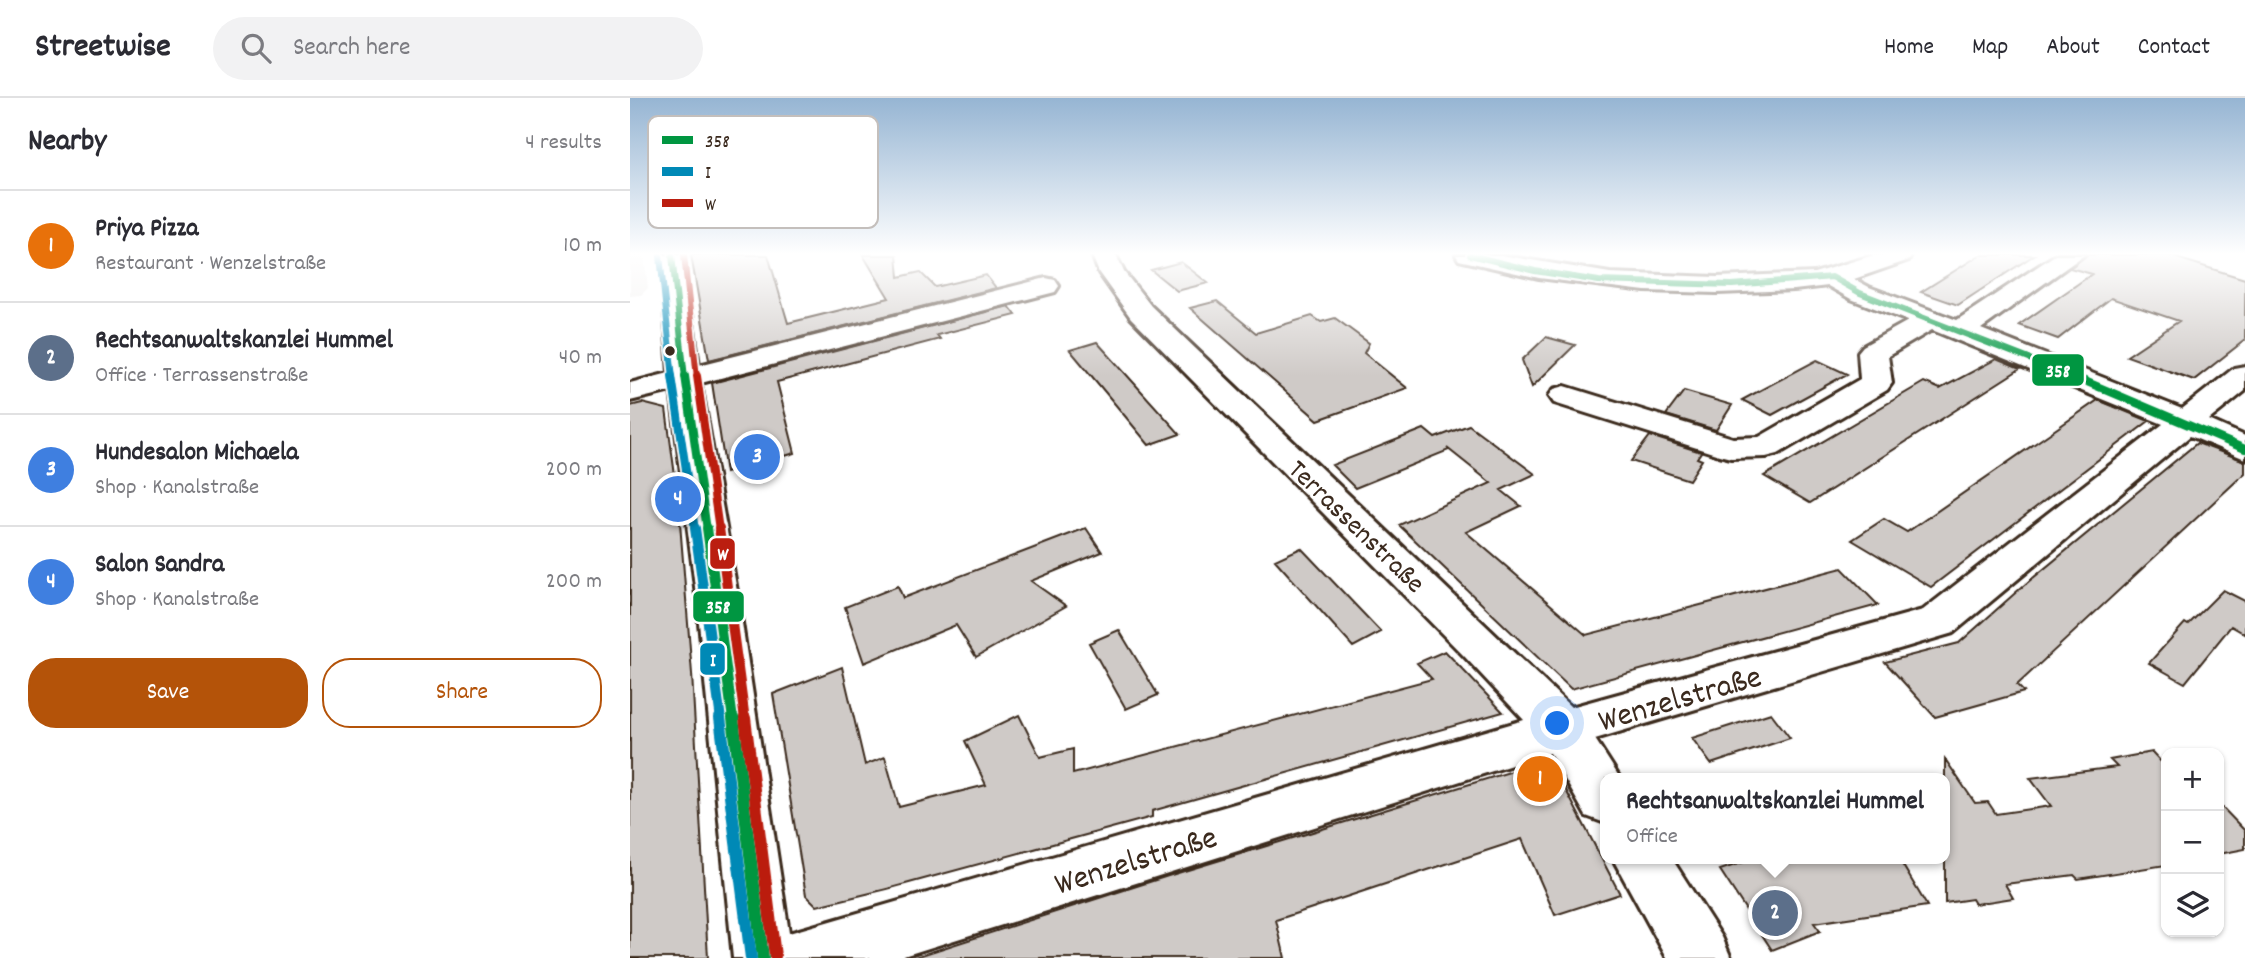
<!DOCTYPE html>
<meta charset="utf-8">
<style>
:root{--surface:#fff;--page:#f2f2f3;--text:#2b2b33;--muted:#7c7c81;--line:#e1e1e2;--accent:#b45309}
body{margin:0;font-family:Dekko,sans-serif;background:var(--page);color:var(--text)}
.controls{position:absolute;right:21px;bottom:21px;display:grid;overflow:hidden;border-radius:14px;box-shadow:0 2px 5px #0004}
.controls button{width:63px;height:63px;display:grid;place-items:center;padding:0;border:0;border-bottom:2px solid var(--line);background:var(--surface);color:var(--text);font:35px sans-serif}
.you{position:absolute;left:928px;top:626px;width:24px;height:24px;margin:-18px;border:5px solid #fff;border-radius:50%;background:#1a73e8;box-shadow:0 0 0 10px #1a73e833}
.badge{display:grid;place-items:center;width:46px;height:46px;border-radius:50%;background:var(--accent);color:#fff;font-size:23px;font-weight:700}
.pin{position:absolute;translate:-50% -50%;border:4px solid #fff;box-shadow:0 2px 7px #0006}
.popup{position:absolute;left:970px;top:675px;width:350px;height:91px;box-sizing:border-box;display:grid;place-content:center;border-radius:14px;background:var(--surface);filter:drop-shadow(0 2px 5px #0005);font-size:23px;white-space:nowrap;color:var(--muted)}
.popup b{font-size:26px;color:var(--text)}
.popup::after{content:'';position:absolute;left:50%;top:100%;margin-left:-14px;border:14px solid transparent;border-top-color:var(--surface)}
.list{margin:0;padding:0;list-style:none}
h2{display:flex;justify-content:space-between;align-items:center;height:91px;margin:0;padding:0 28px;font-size:30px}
h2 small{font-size:23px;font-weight:400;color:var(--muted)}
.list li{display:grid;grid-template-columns:46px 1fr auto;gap:21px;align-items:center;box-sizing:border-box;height:112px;padding:0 28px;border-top:2px solid var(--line)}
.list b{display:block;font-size:26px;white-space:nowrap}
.list p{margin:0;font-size:23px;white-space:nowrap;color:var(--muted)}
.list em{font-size:23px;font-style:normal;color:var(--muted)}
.actions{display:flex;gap:14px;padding:21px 28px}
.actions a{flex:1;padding:16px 0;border:2px solid var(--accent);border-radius:28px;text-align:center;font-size:24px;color:var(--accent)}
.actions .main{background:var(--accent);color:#fff}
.icon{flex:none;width:38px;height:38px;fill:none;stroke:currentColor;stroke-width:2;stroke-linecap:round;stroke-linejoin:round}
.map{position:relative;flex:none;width:1615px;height:860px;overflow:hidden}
header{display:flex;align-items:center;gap:42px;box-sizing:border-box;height:98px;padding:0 35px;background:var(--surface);border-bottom:2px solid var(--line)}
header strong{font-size:33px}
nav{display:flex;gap:38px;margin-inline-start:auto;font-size:24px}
.search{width:490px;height:63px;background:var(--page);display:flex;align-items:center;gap:18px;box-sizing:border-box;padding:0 24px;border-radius:38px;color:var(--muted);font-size:26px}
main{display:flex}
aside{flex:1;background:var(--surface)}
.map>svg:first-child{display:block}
.built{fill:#f1efee}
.building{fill:#cfcac7;stroke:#3b2a1e;stroke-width:2}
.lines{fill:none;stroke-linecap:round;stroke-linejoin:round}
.minor-casing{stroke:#3b2a1e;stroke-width:6}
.minor{fill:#fff;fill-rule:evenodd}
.bus-1-far3-casing{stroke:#fff;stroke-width:10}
.bus-1-far2-casing{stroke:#fff;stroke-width:12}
.bus-1-far1-casing{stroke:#fff;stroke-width:15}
.bus-1-casing{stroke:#fff;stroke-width:18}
.bus-2-far3-casing{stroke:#fff;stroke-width:10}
.bus-2-far2-casing{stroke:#fff;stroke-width:12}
.bus-2-far1-casing{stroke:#fff;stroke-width:15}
.bus-2-casing{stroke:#fff;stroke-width:18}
.bus-3-far3-casing{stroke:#fff;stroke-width:10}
.bus-3-far2-casing{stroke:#fff;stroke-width:12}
.bus-3-far1-casing{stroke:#fff;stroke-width:15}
.bus-3-casing{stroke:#fff;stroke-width:18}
.bus-1-far3{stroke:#009641;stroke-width:6}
.bus-1-far2{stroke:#009641;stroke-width:8}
.bus-1-far1{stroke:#009641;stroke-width:10}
.bus-1{stroke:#009641;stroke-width:12}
.bus-2-far3{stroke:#0089b6;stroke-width:6}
.bus-2-far2{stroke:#0089b6;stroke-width:8}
.bus-2-far1{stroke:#0089b6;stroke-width:10}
.bus-2{stroke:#0089b6;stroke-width:12}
.bus-3-far3{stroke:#bb1e10;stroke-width:6}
.bus-3-far2{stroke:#bb1e10;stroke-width:8}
.bus-3-far1{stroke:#bb1e10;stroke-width:10}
.bus-3{stroke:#bb1e10;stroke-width:12}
.bus-dot{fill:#3b2a1e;stroke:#fff;stroke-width:2.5}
.labels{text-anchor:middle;stroke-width:5;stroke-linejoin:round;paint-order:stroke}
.street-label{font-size:28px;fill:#3b2a1e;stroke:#fff}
.near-street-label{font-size:33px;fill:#3b2a1e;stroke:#fff}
.key{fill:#fff;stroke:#c4bfbc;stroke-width:2}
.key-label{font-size:19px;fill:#3b2a1e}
.line-badge{stroke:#fff;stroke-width:2.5}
.badge-label{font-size:19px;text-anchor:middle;font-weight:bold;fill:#fff}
</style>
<header>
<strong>Streetwise</strong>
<div class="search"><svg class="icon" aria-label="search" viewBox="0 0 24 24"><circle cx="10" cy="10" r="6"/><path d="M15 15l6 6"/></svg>Search here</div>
<nav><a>Home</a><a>Map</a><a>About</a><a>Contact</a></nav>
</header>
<main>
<aside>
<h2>Nearby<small>4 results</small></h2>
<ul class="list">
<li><span class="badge" style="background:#e8710a">1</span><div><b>Priya Pizza</b><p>Restaurant · Wenzelstraße</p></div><em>10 m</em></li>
<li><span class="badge" style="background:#5c6f8a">2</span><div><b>Rechtsanwaltskanzlei Hummel</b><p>Office · Terrassenstraße</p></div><em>40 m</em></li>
<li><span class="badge" style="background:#3f7fe0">3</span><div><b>Hundesalon Michaela</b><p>Shop · Kanalstraße</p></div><em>200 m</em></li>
<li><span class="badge" style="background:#3f7fe0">4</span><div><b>Salon Sandra</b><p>Shop · Kanalstraße</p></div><em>200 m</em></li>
</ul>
<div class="actions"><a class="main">Save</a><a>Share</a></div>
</aside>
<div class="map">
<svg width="1615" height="860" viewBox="0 0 1615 860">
<rect width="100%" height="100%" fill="#fff"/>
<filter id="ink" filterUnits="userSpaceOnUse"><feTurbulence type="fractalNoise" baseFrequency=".0143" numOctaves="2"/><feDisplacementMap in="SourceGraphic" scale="14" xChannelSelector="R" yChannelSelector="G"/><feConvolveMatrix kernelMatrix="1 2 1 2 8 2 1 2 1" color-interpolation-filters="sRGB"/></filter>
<g filter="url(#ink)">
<path class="built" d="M0,157H14L18,190L11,197L0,198Z"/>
<path class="building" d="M61,157H138L158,225L259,200L233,157H267L269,179L290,174L305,189L356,177L366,190L79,262Z
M1350,157H1404L1328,207L1291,194Z
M1457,157H1537L1615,181V242L1564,282L1497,258L1549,223L1481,200L1428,241L1389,227L1462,176L1440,170Z
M551,164L578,185L547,193L521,172Z
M587,203L626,235L682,218L691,224L705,220L739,245L734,255L777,290L688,322L560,210Z
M379,208L386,217L307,237L310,241L147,284L165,355L96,375L82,285Z
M916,239L945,247L902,289L892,262Z
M467,244L550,336L519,347L440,252Z
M1366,261L1390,271L1180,405L1134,378L1294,284L1310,291Z
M1187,262L1217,276L1142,317L1112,302Z
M1054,293L1102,307L1086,332L1036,317Z
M1468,302L1519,323L1301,489L1222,442L1254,421L1277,434Z
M12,305L36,311L48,400L62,576L78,860H0V308Z
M839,327L905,376L871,392L891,408L836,434L956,537L1212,470L1248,507L941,591L769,427L861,385L817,350L819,352L725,390L702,367L794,331L805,340Z
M1020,338L1071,354L1067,360L1072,362L1059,382L1001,363Z
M1567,345L1615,363V375L1387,587L1394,594L1305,619L1255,564L1329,545L1392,489Z
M456,430L472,454L401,483L436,508L346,559L326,527L234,565L215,509L268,488L273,500Z
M671,450L751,534L723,549L645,462Z
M1593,492L1615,503V536L1601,528L1555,585L1519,565L1555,525L1558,527Z
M489,532L528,597L496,611L459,545Z
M815,553L873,614L522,713V719L257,791L187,808L176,797L143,596L212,569L235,667L255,659L269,709L356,687L335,643L389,617L410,659L443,651V676L802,581L787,565Z
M1141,615L1160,640L1081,666L1062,640Z
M1522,654L1536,669V767L1448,781L1444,777L1375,786L1383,800L1345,806L1342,801L1315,805V661L1345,705L1358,704L1366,716L1421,708L1400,680L1487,669L1480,662Z
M899,668L926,673L990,796L925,817L892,741L646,822L655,860H282L538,778Z
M1589,706L1615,733V751L1589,756Z
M1123,761H1269L1297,808L1184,825L1190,833L1142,852L1090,772Z"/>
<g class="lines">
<g class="minor-casing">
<path id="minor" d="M30,157H54L69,267L416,180L425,182L429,188L425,194L71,285L109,505L159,835L894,622L834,558L501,220L469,175L462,157H486L494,174L521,208L941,609L1293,512L1533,326L1302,232L1258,258L1262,285L1257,292L1148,356L1136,359L1101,360L1089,357L924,305L919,298L924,291L935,288L1103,340L1129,339L1230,281L1228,254L1233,248L1278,223L1221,201L1198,188L1164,192L1087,195L1015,193L909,180L829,162L826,157H871L980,175L1087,179L1184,175L1244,157H1282L1279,162L1224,181L1239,189L1327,222L1425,157H1454L1351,231L1552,311L1604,270L1615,268V293L1579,322L1615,338V361L1560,338L1323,535L965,641L990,680H975V725L956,718L920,655L267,860H103L67,505L41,293L0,303V285L39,275Z
M983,761H1042L1092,839L1101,860H1037Z"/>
</g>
<use href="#minor" class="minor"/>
<g class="bus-1-far3-casing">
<path id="bus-1-far3" d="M42,157L55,280
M840,157L905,173L969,183L1102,187L1202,179L1230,195L1448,280"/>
</g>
<g class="bus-1-far2-casing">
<path id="bus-1-far2" d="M55,278L77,432
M1443,278L1615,351"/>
</g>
<g class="bus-1-far1-casing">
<path id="bus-1-far1" d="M77,430L103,622"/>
</g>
<g class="bus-1-casing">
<path id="bus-1" d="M103,620L133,860"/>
</g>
<g class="bus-2-far3-casing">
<path id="bus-2-far3" d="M30,158L43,280"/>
</g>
<g class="bus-2-far2-casing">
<path id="bus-2-far2" d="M42,278L65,432"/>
</g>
<g class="bus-2-far1-casing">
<path id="bus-2-far1" d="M65,430L91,622"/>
</g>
<g class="bus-2-casing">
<path id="bus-2" d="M90,620L121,860"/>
</g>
<g class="bus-3-far3-casing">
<path id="bus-3-far3" d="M54,157L67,280"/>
</g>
<g class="bus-3-far2-casing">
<path id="bus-3-far2" d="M67,278L89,432"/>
</g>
<g class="bus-3-far1-casing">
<path id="bus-3-far1" d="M89,430L115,622"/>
</g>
<g class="bus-3-casing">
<path id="bus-3" d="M115,620L145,858"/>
</g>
<use href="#bus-1-far3" class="bus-1-far3"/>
<use href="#bus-1-far2" class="bus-1-far2"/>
<use href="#bus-1-far1" class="bus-1-far1"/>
<use href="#bus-1" class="bus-1"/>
<use href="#bus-2-far3" class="bus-2-far3"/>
<use href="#bus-2-far2" class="bus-2-far2"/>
<use href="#bus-2-far1" class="bus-2-far1"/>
<use href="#bus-2" class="bus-2"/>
<use href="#bus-3-far3" class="bus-3-far3"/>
<use href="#bus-3-far2" class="bus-3-far2"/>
<use href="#bus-3-far1" class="bus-3-far1"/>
<use href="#bus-3" class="bus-3"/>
</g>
</g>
<linearGradient id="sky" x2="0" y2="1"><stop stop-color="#96b5d3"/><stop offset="0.56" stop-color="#fff"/><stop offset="1" stop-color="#fff" stop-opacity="0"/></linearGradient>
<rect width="1615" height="278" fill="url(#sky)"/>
<circle class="bus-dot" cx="40" cy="253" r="6"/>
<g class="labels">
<g class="street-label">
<text transform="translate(728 427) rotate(44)" y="10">Terrassenstraße</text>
</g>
<g class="near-street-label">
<text transform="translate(1049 598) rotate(-16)" y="12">Wenzelstraße</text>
<text transform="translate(505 760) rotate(-17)" y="12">Wenzelstraße</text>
</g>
</g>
<rect x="18" y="18" width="230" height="112" rx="10" class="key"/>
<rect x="32" y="38" width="31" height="8" fill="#009641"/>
<rect x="32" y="69" width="31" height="9" fill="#0089b6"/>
<rect x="32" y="101" width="31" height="8" fill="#bb1e10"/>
<g class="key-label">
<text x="75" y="49">358</text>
<text x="75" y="80">I</text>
<text x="75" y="112">W</text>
</g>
<g class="line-badge">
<rect x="1401" y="255" width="54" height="34" rx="7" fill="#009641"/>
<rect x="79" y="439" width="27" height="33" rx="7" fill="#bb1e10"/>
<rect x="62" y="492" width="53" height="33" rx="7" fill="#009641"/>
<rect x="69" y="544" width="27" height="34" rx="7" fill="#0089b6"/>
</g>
<g class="badge-label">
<text x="1428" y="279">358</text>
<text x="93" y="462">W</text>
<text x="88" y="515">358</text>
<text x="83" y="568">I</text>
</g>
</svg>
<div class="controls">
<button>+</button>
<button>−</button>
<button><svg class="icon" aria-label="layers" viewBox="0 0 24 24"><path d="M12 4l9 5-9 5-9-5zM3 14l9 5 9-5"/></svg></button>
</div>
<div class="you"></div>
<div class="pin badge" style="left:910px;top:681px;background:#e8710a">1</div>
<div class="pin badge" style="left:1145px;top:815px;background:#5c6f8a">2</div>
<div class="popup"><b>Rechtsanwaltskanzlei Hummel</b>Office</div>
<div class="pin badge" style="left:127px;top:359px;background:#3f7fe0">3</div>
<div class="pin badge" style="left:48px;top:401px;background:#3f7fe0">4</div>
</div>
</main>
